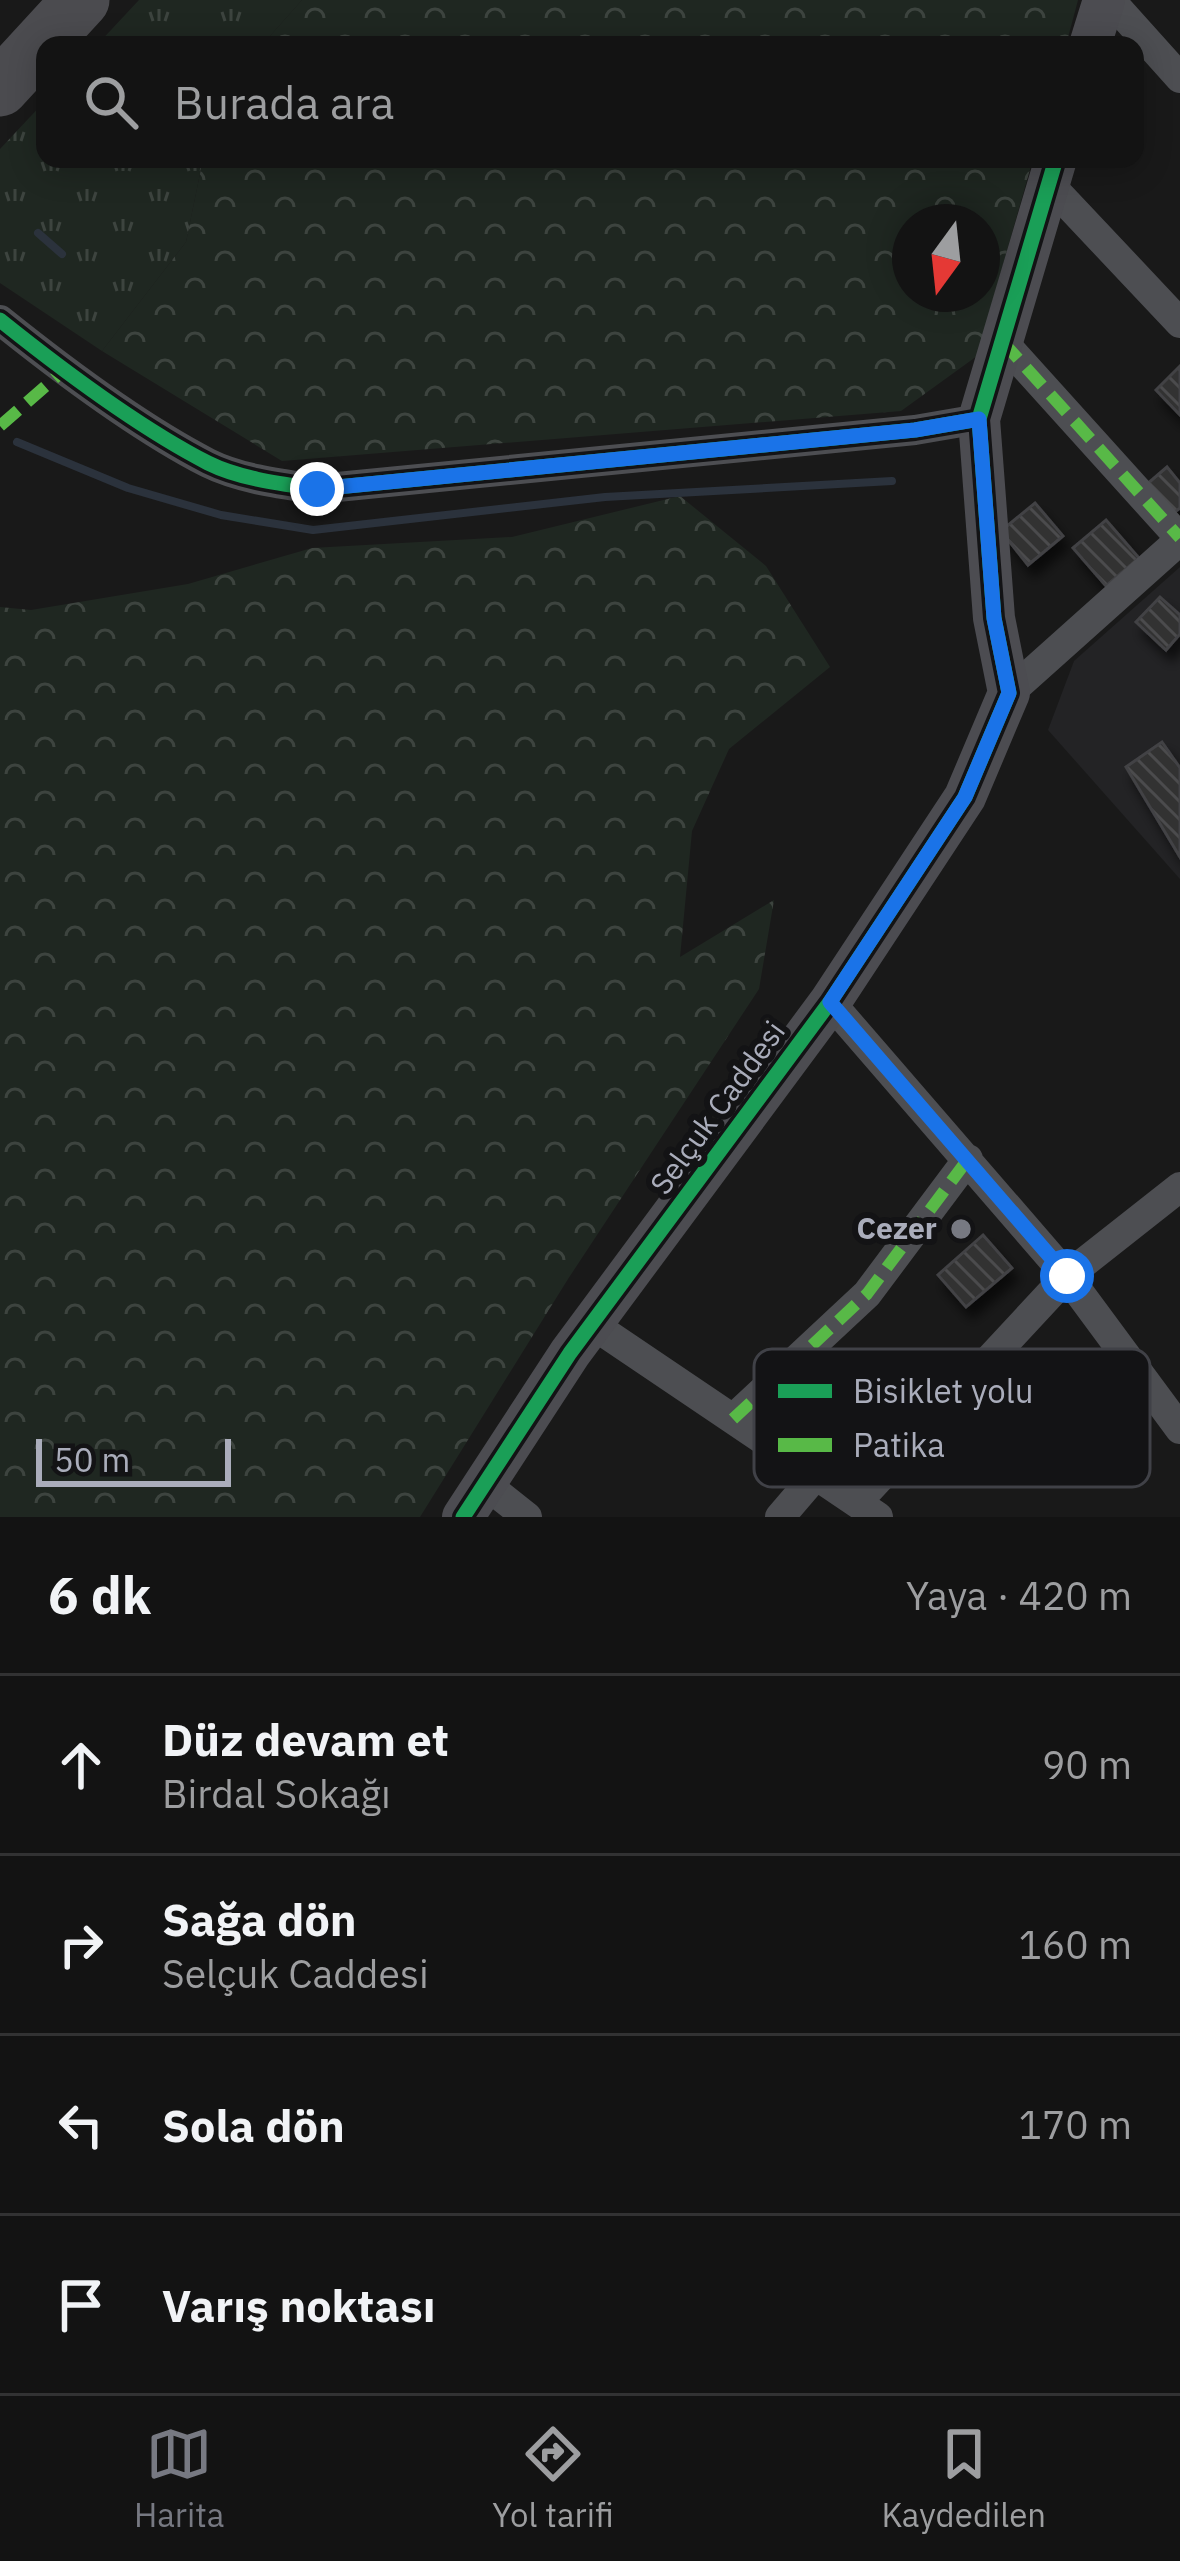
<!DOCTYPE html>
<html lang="tr">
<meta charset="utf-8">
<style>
:root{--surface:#131313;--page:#1c1c1c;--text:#f1f3f6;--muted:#9d9ea0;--line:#323233;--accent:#777982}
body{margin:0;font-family:"IBM Plex Sans",sans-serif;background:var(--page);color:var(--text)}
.compass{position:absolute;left:892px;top:204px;width:108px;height:108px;border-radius:50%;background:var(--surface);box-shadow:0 6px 30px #0003;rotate:195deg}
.scale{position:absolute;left:36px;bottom:30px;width:195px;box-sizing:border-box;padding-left:12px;border:6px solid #aaadbb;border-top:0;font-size:33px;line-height:42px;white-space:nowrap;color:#aaadbb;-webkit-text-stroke:9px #131315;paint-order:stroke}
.stop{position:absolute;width:36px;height:36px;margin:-27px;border:9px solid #1a73e8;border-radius:50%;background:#fff}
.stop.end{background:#1a73e8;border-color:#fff;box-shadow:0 3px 12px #0008}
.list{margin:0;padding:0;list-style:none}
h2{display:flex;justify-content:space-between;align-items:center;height:156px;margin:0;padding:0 48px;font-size:51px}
h2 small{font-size:39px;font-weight:400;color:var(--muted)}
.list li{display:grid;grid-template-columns:78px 1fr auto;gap:36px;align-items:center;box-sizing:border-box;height:180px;padding:0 48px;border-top:3px solid var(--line)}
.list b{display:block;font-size:45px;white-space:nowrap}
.list p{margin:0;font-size:39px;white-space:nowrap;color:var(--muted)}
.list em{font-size:39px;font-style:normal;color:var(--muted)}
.icon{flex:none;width:66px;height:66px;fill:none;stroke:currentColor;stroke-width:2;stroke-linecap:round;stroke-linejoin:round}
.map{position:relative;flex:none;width:1180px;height:1517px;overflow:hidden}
.search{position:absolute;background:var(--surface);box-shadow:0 6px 30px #0003;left:36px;right:36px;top:36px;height:132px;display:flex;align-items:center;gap:30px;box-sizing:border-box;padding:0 42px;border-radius:24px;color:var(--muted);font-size:45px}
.sheet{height:876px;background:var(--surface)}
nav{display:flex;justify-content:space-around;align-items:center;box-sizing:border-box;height:168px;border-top:3px solid var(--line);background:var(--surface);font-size:33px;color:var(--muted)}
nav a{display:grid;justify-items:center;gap:6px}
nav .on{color:var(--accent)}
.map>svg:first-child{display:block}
.built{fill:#232325}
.grass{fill:url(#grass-tufts)}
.forest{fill:url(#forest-crowns);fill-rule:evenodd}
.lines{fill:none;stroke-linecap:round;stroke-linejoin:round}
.stream{stroke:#2b323c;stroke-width:8}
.building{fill:url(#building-back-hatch);stroke:#424245;stroke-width:3;filter:url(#shadow)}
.street{stroke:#4d4e52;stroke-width:30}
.secondary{stroke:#4c4c51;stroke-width:42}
.highway{stroke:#4b4b4f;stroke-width:57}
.quiet{stroke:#58b947;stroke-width:12;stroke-dasharray:24 12;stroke-linecap:butt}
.cycleway-casing{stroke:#131315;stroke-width:22}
.cycleway{stroke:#1a9f57;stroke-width:15}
.route{stroke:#1a73e8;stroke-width:15}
.poi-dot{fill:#777982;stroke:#131315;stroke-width:4.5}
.labels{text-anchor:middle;stroke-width:12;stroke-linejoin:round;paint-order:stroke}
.street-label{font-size:30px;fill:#aaadbb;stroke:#131315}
.poi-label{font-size:30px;font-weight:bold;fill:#aaadbb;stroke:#131315;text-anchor:end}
.key{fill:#131315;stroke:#404147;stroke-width:3}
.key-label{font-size:33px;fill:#aaadbb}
</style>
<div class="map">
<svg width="1180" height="1517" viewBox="0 0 1180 1517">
<defs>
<pattern id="grass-tufts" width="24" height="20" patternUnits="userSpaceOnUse" patternTransform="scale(3)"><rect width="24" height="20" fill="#1f2721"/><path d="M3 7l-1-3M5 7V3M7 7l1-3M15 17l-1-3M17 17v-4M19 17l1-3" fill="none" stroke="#3d443f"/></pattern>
<pattern id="forest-crowns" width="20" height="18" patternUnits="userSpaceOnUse" patternTransform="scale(3)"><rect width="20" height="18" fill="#1f2721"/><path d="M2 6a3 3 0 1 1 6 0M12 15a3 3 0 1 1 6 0" fill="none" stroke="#3d443f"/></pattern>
<pattern id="building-back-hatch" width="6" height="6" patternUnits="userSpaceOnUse" patternTransform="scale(3)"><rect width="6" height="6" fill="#313131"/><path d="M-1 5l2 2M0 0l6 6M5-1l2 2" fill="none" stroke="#4c4c4d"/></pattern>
<filter id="shadow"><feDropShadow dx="6" dy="11" stdDeviation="6" flood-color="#0009"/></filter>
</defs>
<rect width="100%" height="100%" fill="#191919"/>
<path class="built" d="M1180,567V879L1048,730L1074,661Z"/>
<path class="grass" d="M139,0H302L262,45H97Z
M45,101V159H203L186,242L102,351L0,283V149Z"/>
<path class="forest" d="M302,0H1078L1066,45H262Z
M203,159H1033L977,356L901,411L282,461L102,351L186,242ZM910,222H982V294H910Z
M680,496L766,566L830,667L729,749L692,831L680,957L774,900L759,989L568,1279L420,1517H0V607L31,610L188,584L312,548L512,537Z"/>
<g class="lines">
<path class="stream" d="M38,233L62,254
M17,442L128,488L221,515L313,530L605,497L892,481"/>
</g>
<path class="building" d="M1180,366V415L1156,390Z
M1167,467L1180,483V508L1171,515L1146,485Z
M1035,503L1063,536L1028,565L1001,531Z
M1106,520L1139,558L1106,586L1073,548Z
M1160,597L1180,615V634L1166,650L1136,622Z
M1162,742L1180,768V857L1126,767Z
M983,1235L1012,1268L966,1307L938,1275Z"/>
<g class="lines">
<path class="street" d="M1110,0L1180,78
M1049,184L1180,323
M0,320C61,369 138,427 208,463C240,479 282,484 317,489L915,430L979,419
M1002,341L1180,538
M1009,693L1180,540
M830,1002L1067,1276L1180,1429
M592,1324L878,1517
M733,1419L867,1294L968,1159
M484,1483L527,1517
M857,1502L1067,1276L1180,1187
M780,1517L816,1475"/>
<path class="secondary" d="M1090,45L1104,0
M463,1517L570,1353L830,1002L965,797L1009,693L994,618L979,419L1056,159"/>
<path class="highway" d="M0,88L81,0"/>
<path class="quiet" d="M1002,341L1180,538
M0,426L64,370
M733,1419L867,1294L968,1159"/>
<g class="cycleway-casing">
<path id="cycleway" d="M0,320C61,369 138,427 208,463C240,479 282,484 317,489L915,430L979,419
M463,1517L570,1353L830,1002L965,797L1009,693L994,618L979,419L1056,159"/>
</g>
<use href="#cycleway" class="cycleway"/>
</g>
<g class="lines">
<path class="route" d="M317,489L915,430L979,419L994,618L1009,693L965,797L830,1002L1067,1276"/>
</g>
<circle class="poi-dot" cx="961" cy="1229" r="12"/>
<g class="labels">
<g class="street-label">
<text transform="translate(718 1108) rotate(-54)" y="10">Selçuk Caddesi</text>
</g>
<g class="poi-label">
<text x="937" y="1239">Cezer</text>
</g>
</g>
<rect x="754" y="1349" width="396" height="138" rx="18" class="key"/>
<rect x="778" y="1384" width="54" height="14" fill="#1a9f57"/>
<rect x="778" y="1438" width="54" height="14" fill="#58b947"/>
<g class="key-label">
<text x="853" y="1403">Bisiklet yolu</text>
<text x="853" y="1457">Patika</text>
</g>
</svg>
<svg class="compass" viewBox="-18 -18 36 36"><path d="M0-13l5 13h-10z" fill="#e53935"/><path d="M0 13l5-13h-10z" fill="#9d9ea0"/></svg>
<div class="scale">50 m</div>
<div class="stop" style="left:1067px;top:1276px"></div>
<div class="stop end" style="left:317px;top:489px"></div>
<div class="search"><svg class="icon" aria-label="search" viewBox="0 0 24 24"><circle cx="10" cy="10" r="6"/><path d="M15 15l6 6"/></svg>Burada ara</div>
</div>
<section class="sheet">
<h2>6 dk<small>Yaya · 420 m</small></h2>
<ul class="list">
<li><svg class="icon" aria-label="ahead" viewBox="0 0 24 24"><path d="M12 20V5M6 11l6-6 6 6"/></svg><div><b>Düz devam et</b><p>Birdal Sokağı</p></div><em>90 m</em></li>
<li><svg class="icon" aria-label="right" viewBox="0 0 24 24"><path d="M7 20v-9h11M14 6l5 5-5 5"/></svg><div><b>Sağa dön</b><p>Selçuk Caddesi</p></div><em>160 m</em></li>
<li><svg class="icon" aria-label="left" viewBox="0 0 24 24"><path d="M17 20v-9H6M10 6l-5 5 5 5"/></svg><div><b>Sola dön</b></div><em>170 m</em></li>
<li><svg class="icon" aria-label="arrive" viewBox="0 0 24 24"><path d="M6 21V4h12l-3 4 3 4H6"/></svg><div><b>Varış noktası</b></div></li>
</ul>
</section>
<nav>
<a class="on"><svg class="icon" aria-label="map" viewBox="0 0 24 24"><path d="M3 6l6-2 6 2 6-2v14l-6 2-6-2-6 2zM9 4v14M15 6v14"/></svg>Harita</a>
<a><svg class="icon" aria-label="directions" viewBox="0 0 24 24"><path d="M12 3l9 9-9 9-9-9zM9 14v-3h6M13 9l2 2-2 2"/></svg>Yol tarifi</a>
<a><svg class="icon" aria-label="saved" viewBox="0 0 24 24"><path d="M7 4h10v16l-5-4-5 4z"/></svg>Kaydedilen</a>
</nav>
